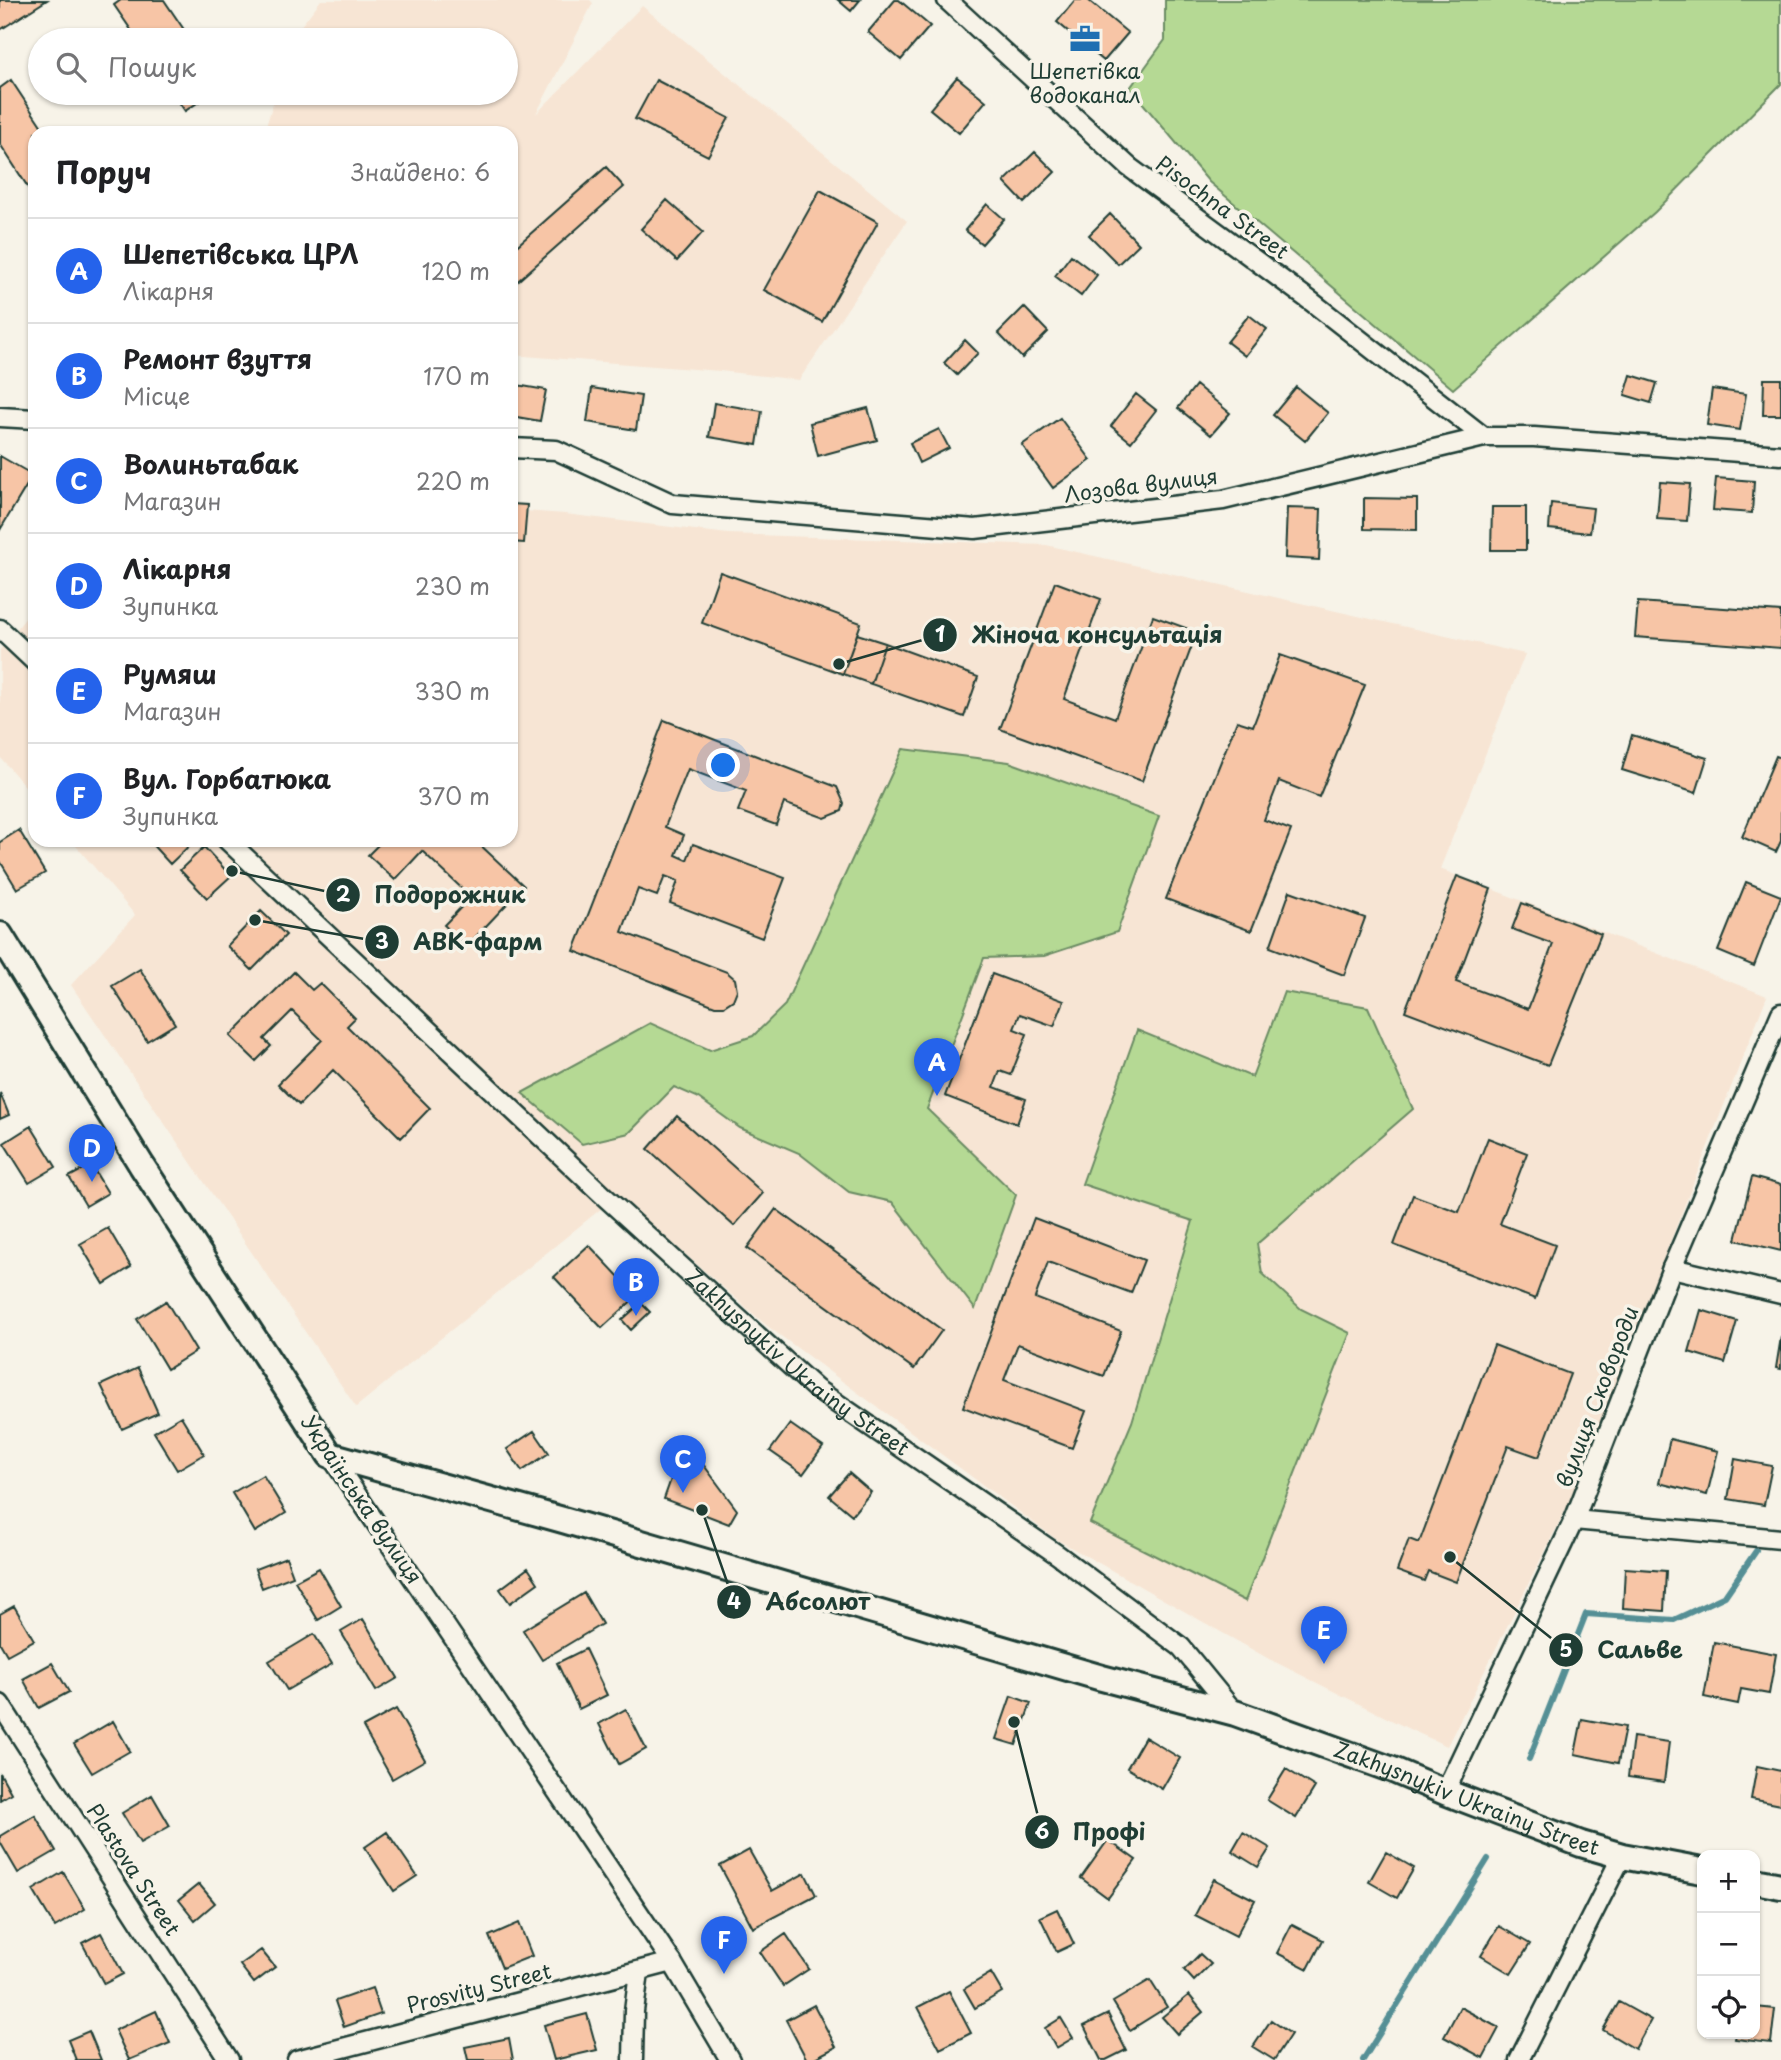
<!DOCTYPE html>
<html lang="uk">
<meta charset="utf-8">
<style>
:root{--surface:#fff;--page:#f6f6f6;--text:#202124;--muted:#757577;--line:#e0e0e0;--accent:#2563eb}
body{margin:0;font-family:"Playpen Sans",sans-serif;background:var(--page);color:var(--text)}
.controls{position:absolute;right:21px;bottom:21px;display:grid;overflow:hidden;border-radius:14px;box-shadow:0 2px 5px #0004}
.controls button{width:63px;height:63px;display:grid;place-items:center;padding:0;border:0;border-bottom:2px solid var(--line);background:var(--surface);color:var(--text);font:35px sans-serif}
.you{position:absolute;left:724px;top:766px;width:24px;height:24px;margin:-18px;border:5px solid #fff;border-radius:50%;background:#1a73e8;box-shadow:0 0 0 10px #1a73e833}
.badge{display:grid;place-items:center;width:46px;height:46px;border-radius:50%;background:var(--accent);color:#fff;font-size:23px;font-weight:700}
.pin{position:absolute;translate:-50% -58px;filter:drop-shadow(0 2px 4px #0008)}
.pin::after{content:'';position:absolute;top:37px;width:24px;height:21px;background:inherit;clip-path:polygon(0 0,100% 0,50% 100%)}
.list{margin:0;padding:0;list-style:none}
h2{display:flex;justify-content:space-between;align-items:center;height:91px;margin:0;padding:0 28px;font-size:30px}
h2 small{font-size:23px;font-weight:400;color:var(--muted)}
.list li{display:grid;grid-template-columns:46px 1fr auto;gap:21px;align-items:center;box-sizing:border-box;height:105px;padding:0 28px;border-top:2px solid var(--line)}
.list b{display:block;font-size:26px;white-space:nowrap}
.list p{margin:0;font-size:23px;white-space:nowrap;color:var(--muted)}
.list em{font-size:23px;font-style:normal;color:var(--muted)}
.icon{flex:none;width:38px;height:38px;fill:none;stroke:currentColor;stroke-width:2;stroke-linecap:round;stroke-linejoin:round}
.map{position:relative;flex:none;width:1781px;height:2060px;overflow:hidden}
.search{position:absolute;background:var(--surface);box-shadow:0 2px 5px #0004;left:28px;top:28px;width:490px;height:77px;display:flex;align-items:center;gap:18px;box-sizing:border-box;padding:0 24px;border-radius:38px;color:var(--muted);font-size:26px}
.panel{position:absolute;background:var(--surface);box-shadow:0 2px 5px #0004;left:28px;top:126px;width:490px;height:721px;border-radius:21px}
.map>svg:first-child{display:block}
.built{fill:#f7e5d4}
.green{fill:#b5d994;stroke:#6a8b64;stroke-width:2}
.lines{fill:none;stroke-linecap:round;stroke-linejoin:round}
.stream{stroke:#548f95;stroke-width:6}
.building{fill:#f7c5a6;stroke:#1f3d34;stroke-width:2}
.street-casing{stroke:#1f3d34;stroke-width:23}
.secondary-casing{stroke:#1f3d34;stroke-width:30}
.street{stroke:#f7f3e8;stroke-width:18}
.secondary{stroke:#f7f3e8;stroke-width:24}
.labels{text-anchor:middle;stroke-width:7;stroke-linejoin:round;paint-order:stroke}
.poi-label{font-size:21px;fill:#1f3d34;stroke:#f7f3e8}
.street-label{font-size:21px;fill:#1f3d34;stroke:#f7f3e8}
.leader{fill:none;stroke:#1f3d34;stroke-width:2.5}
.callout-dot{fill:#1f3d34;stroke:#f7f3e8;stroke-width:2.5}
.mark-label{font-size:21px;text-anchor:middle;font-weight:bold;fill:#fff}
.callout-label{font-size:23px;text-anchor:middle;font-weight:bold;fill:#1f3d34;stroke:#f7f3e8;stroke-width:7;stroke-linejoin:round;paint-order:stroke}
</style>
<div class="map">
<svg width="1781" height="2060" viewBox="0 0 1781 2060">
<rect width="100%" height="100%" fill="#f7f3e8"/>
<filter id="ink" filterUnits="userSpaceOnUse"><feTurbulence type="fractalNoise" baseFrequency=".0143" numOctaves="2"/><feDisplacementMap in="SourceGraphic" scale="14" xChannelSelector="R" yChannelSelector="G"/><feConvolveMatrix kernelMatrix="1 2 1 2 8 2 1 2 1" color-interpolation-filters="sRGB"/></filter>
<g filter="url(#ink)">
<path class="built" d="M321,0H590L593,3L536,114L642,6L907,221L799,380L720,371L511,355V133H264L276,93H506V40H290Z
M511,510L565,514L728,534L1046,545L1525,654L1440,869L1767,996L1628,1349L1573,1495L1447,1746L1409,1729L1269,1659L1056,1539L766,1325L618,1195L356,1407L71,985L135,915L71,840H511Z
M35,606V798L0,757V650Z"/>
<path class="green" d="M1165,0H1781V84L1655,212L1453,389L1209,182L1130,88L1165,40Z
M903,749L1009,762L1159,816L1117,932L1044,956L984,958L927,1109L1016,1195L975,1309L892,1202L849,1192L799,1153L740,1128L697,1097L674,1087L629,1133L582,1144L522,1093L650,1023L710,1050L753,1036L785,1005Z
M1284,992L1368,1007L1413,1109L1257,1244L1262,1273L1301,1309L1350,1333L1245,1601L1090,1523L1132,1422L1193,1221L1082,1184L1137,1030L1252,1077Z"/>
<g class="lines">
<path class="stream" d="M1529,1759L1586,1614L1674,1620L1725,1596L1756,1551
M1363,2060L1488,1859"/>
</g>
<path class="building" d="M0,0H47L0,30Z
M121,0H164L191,40H138L114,5Z
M838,0H860L851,11Z
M895,0H899L930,26L901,60L868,32Z
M1075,0H1088L1128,33L1104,61L1057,22Z
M957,77L986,101L959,133L930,109Z
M11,80L46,133H35V198L0,144V88Z
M656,80L729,118L708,156L635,119Z
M173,93H212L185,111Z
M1035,152L1055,172L1024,203L1004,182Z
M606,167L624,187L511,287V251Z
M820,190L878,222L822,322L764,290Z
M667,200L703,232L677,261L641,229Z
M987,204L1004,219L982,244L965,230Z
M1110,214L1139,244L1118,264L1089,235Z
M1071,255L1097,275L1081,296L1055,276Z
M1024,307L1048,332L1022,358L998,333Z
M1249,315L1267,329L1245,356L1227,342Z
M965,340L978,353L957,375L944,363Z
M1631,375L1657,383L1651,403L1625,395Z
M1764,379H1781V415H1763Z
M511,384L546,390L540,421L511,416Z
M1196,385L1230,413L1211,435L1178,408Z
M1296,387L1328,413L1305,441L1273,415Z
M592,388L641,396L636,430L587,422Z
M1712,389L1746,394L1740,430L1707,425Z
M1136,394L1156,410L1131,442L1111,426Z
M714,403L762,411L757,445L709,437Z
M868,408L877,440L818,456L810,423Z
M1060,418L1091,460L1053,488L1022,445Z
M939,429L949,448L919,463L910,443Z
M0,456L33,475L0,530Z
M1716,478L1754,481L1752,513L1713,510Z
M1660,482L1690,484L1687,521L1657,519Z
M1364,498L1417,499V530L1364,529Z
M1551,503L1593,508L1590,533L1549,529Z
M511,504L527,505L524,543L511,542Z
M1492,507H1526V550H1491Z
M1287,508L1321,509L1319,560L1285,558Z
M720,572L861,623L843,674L702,623Z
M1055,582L1101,599L1064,699L1115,718L1153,616L1197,632L1142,781L1000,729Z
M1638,602L1781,612V648L1635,637Z
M857,634L885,643L871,684L843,674Z
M885,643L978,677L964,717L871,684Z
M1280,655L1365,685L1319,797L1279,781L1264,820L1291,830L1251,931L1166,899L1237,721L1253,726Z
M664,720L837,787L844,803L842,811L825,818L784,803L776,825L738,811L746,791L688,769L665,827L684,835L676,855L687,860L693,844L785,878L762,938L670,903L678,881L665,876L657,896L638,889L622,932L727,972L735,979L737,990L733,1000L724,1006H715L574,951Z
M1632,735L1707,758L1696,793L1622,770Z
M1776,756L1781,758V841L1776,852L1742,837Z
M19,830L45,873L17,889L0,861V842Z
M148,840H191L193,842L170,864Z
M383,840H475L524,886L467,946L444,925L471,897L422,851L395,880L368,855Z
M204,847L231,876L207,898L180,870Z
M1457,876L1491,889L1456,982L1528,1009L1553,944L1512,929L1522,903L1601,934L1548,1065L1405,1011Z
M1746,882L1781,896L1754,966L1718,951Z
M1290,891L1365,918L1344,975L1270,947Z
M261,911L286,935L252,970L227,946Z
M140,969L175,1024L147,1041L112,986Z
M294,972L312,990L320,983L355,1018L347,1026L430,1108L401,1138L333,1070L299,1105L278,1084L322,1040L292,1011L264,1039L271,1046L256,1061L230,1036Z
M992,974L1064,1001L1054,1026L1020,1014L1014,1029L1027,1034L1011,1075L1000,1071L994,1087L1026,1099L1017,1124L945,1096Z
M0,1093L9,1115L0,1119Z
M677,1116L763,1193L734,1226L648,1149Z
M31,1126L56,1167L29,1183L4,1143Z
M1488,1138L1527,1153L1500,1224L1555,1245L1535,1299L1394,1245L1413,1195L1459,1212Z
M91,1165L108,1193L86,1206L69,1177Z
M1752,1177L1781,1185V1251L1736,1240Z
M776,1209L942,1330L914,1369L747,1248Z
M1034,1218L1144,1260L1131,1293L1048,1262L1035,1298L1121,1331L1104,1376L1018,1344L1004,1380L1086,1411L1072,1448L963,1407Z
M108,1228L131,1267L104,1284L80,1244Z
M589,1245L637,1296L602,1328L554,1277Z
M166,1301L196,1351L167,1369L137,1319Z
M641,1303L650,1312L631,1330L622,1320Z
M1701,1310L1737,1321L1725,1363L1689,1352Z
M1781,1337V1369L1776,1368Z
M1494,1345L1570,1374L1539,1457L1508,1446L1456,1582L1428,1571L1424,1581L1397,1571L1409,1539L1419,1543Z
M138,1368L158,1413L122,1429L101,1385Z
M181,1416L204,1454L177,1470L154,1432Z
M790,1424L823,1447L803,1474L770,1451Z
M534,1431L549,1453L522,1471L507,1449Z
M1670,1439L1718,1451L1707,1495L1659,1483Z
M697,1456L737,1510L729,1524L664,1499L675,1468Z
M1735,1459L1772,1466L1764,1505L1728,1499Z
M849,1473L871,1492L852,1515L829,1496Z
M263,1475L286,1513L255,1532L232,1493Z
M286,1557L293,1576L262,1588L255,1569Z
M319,1568L341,1606L318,1620L295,1581Z
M528,1568L538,1583L510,1603L500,1589Z
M1625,1568L1666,1571L1664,1611L1623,1608Z
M584,1593L602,1624L542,1660L523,1630Z
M14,1606L34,1640L7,1655L0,1643V1614Z
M363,1619L398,1678L376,1691L341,1632Z
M314,1634L332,1664L287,1690L269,1661Z
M1714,1642L1776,1654L1769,1694L1741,1689L1738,1704L1704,1697Z
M585,1649L607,1695L579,1709L557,1663Z
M52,1663L69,1692L39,1708L23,1679Z
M1011,1696L1031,1703L1016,1745L996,1739Z
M396,1709L425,1760L392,1779L363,1727Z
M626,1709L646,1749L619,1764L599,1724Z
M1582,1719L1625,1727L1618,1763L1575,1754Z
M113,1721L130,1751L92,1773L74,1744Z
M1145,1737L1180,1758L1162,1789L1127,1768Z
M1633,1737L1669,1742L1664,1782L1628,1777Z
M1757,1766L1781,1771V1805L1751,1799Z
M1286,1769L1315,1787L1296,1818L1267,1800Z
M0,1773L11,1793L0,1800Z
M152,1795L170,1826L140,1843L122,1813Z
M35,1815L56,1851L18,1873L0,1842V1836Z
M387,1832L417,1876L394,1891L365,1847Z
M1243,1832L1270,1848L1258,1867L1232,1851Z
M1108,1840L1136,1860L1108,1898L1081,1878Z
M749,1850L772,1891L805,1873L816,1895L753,1928L720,1866Z
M1386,1852L1414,1868L1397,1898L1369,1882Z
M63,1872L85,1909L55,1927L33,1890Z
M1214,1879L1255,1900L1236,1936L1195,1915Z
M199,1884L215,1903L195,1920L179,1900Z
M1057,1909L1074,1944L1057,1952L1040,1917Z
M519,1923L532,1956L502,1968L489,1936Z
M1292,1924L1323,1940L1308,1969L1277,1953Z
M1499,1926L1530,1944L1511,1974L1481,1956Z
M101,1933L123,1974L104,1984L82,1943Z
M786,1934L809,1969L783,1986L760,1952Z
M261,1950L275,1967L254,1983L240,1965Z
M1200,1954L1211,1964L1194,1981L1184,1970Z
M991,1973L1002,1992L975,2008L964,1989Z
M1150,1980L1167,2007L1130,2030L1113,2002Z
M372,1988L381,2014L344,2027L335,2001Z
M949,1991L971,2033L940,2049L918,2007Z
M1189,1995L1203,2012L1177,2034L1162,2017Z
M1619,2002L1651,2020L1635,2049L1603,2030Z
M814,2005L836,2047L811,2060H807L786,2020Z
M1460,2007L1499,2028L1483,2058L1444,2037Z
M1755,2007L1775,2009L1771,2043L1735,2039L1736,2034H1755Z
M156,2011L170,2043L129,2060L115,2030Z
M587,2014L597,2050L554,2060L544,2025Z
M1108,2014L1126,2050L1106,2060H1101L1084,2026Z
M1061,2018L1073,2038L1056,2048L1045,2028Z
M1271,2020L1291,2034L1274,2060L1253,2047Z
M89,2031L101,2060H76L68,2040Z
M509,2038L513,2060H468L465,2047Z"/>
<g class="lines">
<g class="street-casing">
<g id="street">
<path d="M947,0L1129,167L1312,302L1484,437"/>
<path d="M0,417L35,419"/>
<path d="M511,448L556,450L673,504L975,529L1223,500L1484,437H1534L1781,455"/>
<path d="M0,629L35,662"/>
<path id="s1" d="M227,840L606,1198L816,1389L1058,1555L1181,1647L1235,1713"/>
<path d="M1672,1268L1781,1294"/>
<path d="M330,1455L672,1962L730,2060"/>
<path d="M1574,1520L1781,1539"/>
<path d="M0,1704L229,2060"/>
<path d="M1445,1792L1574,1520L1672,1268L1781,1013"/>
<path d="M297,2060L672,1962"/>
<path d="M633,2060L634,2011L639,1972"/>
<path d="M1519,2060L1622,1856"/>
</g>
</g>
<g class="secondary-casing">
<g id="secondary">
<path id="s2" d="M0,935L142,1166L330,1455L563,1520L1102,1678L1235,1713L1393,1770L1445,1792L1581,1844L1622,1856L1702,1871"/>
<path d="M1755,1881L1781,1886"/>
</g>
</g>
<use href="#street" class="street"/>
<use href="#secondary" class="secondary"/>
</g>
</g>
<defs>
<g id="office-bare" transform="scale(2.415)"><path d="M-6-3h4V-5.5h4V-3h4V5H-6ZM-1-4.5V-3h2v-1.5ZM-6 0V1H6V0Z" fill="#1f6fb2" stroke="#f7f3e8" stroke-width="2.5" paint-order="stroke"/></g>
</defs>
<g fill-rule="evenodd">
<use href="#office-bare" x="1085" y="39"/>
</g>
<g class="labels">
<g class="poi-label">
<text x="1085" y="79">Шепетівка<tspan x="1085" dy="24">водоканал</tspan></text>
</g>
<g class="street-label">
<text transform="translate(1222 208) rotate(36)" y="7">Pisochna Street</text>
<text transform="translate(1141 486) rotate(-7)" y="7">Лозова вулиця</text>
<text dy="7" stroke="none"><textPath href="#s1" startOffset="774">Zakhysnykiv Ukrainy Street</textPath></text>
<text transform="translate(1598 1397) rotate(-69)" y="7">вулиця Сковороди</text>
<text transform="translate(361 1500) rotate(56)" y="7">Українська вулиця</text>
<text dy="7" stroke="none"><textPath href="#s2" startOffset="1804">Zakhysnykiv Ukrainy Street</textPath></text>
<text transform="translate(133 1870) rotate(57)" y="7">Plastova Street</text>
<text transform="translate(479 1989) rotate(-14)" y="7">Prosvity Street</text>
</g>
</g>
<path class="leader" d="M839 664L940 635M232 871L343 895M255 920L382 942M702 1510L734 1602M1450 1557L1566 1650M1014 1722L1042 1832"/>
<g class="callout-dot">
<circle cx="839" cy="664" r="7"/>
<circle cx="232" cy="871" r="7"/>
<circle cx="255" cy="920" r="7"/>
<circle cx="702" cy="1510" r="7"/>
<circle cx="1450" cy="1557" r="7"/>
<circle cx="1014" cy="1722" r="7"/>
<circle cx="940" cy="635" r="18"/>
<circle cx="343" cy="895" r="18"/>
<circle cx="382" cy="942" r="18"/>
<circle cx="734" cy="1602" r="18"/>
<circle cx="1566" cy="1650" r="18"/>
<circle cx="1042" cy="1832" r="18"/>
</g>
<g class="mark-label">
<text x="940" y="642">1</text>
<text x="343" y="902">2</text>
<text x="382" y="949">3</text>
<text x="734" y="1609">4</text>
<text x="1566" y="1657">5</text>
<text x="1042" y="1839">6</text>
</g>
<g class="callout-label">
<text x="1097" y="643">Жіноча консультація</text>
<text x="450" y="903">Подорожник</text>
<text x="478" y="950">АВК-фарм</text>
<text x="818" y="1610">Абсолют</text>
<text x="1640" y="1658">Сальве</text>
<text x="1109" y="1840">Профі</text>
</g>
</svg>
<div class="controls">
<button>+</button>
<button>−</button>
<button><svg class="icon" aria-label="locate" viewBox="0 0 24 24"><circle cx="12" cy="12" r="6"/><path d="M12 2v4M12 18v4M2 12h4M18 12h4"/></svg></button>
</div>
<div class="you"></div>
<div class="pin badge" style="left:937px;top:1096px">A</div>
<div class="pin badge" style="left:636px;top:1316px">B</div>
<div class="pin badge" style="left:683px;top:1493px">C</div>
<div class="pin badge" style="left:92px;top:1182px">D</div>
<div class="pin badge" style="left:1324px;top:1664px">E</div>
<div class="pin badge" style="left:724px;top:1974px">F</div>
<div class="search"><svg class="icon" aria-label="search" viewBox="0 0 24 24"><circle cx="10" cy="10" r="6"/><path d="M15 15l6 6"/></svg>Пошук</div>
<section class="panel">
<h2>Поруч<small>Знайдено: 6</small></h2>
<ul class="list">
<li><span class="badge">A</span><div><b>Шепетівська ЦРЛ</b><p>Лікарня</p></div><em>120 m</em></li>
<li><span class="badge">B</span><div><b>Ремонт взуття</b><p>Місце</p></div><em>170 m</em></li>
<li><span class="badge">C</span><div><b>Волиньтабак</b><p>Магазин</p></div><em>220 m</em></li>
<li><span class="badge">D</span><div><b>Лікарня</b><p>Зупинка</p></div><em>230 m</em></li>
<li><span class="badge">E</span><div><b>Румяш</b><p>Магазин</p></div><em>330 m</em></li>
<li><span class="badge">F</span><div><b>Вул. Горбатюка</b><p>Зупинка</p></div><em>370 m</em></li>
</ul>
</section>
</div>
